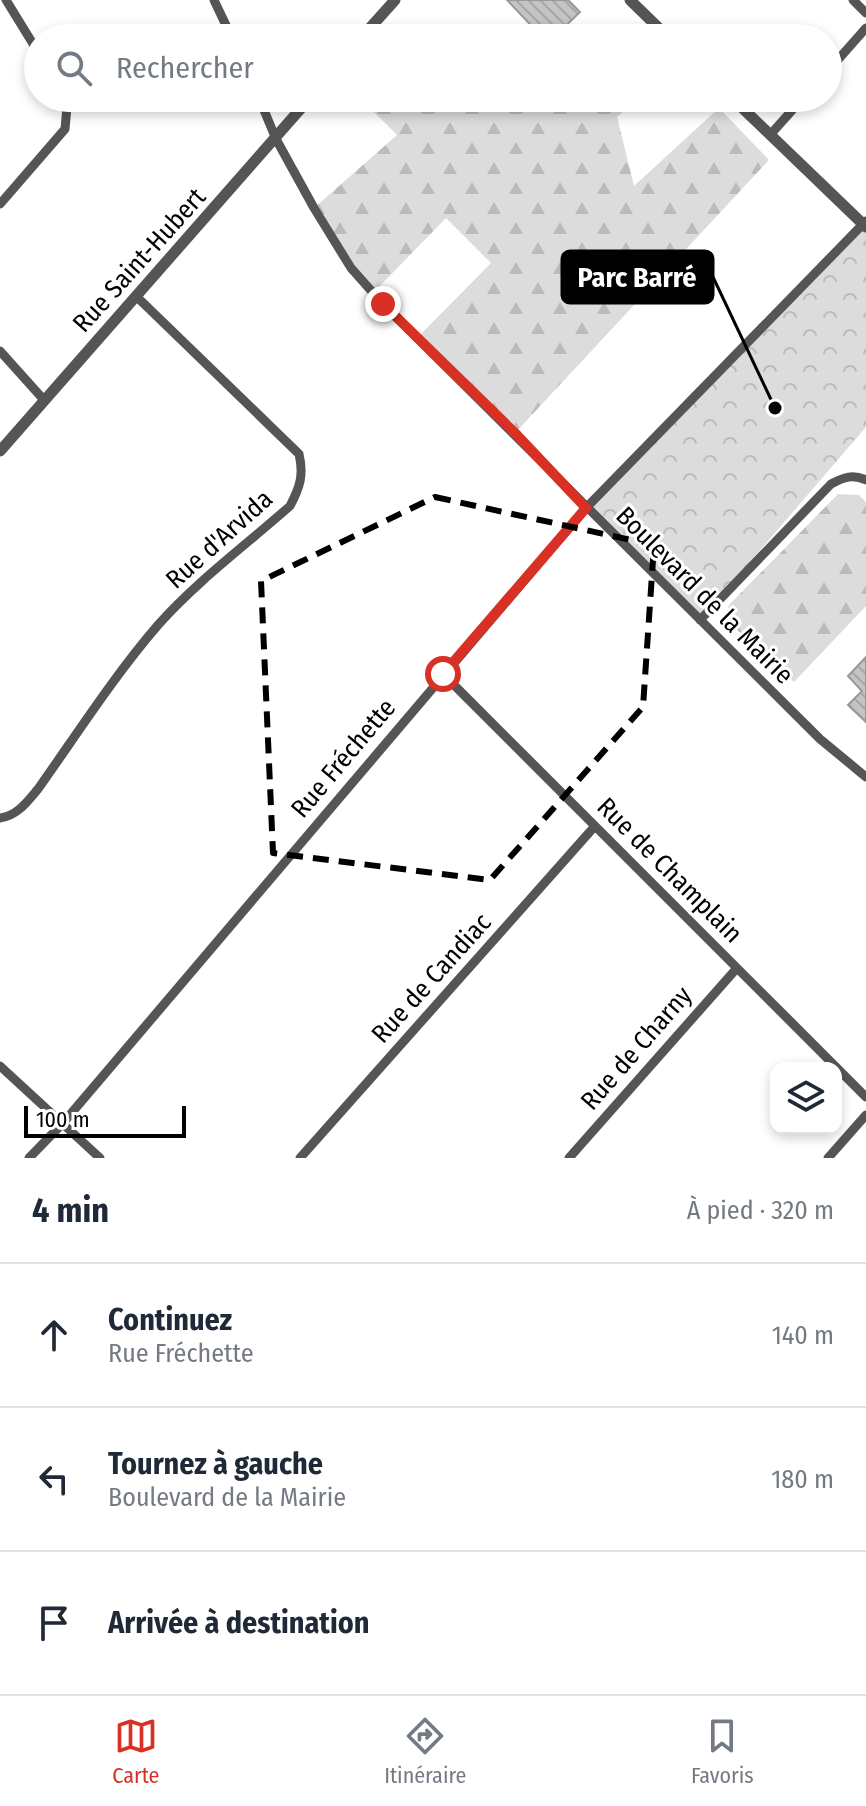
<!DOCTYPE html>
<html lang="fr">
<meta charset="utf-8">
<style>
:root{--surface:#fff;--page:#f2f2f3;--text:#1f2937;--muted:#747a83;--line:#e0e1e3;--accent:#d93025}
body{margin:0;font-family:"Fira Sans Condensed",sans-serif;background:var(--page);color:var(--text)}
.controls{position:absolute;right:24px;bottom:24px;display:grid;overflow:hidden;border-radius:16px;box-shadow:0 4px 12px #0003}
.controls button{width:72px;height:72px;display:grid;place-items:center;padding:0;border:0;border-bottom:2px solid var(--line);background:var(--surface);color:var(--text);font:40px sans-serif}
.scale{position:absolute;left:24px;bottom:20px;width:162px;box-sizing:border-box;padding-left:8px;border:4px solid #000;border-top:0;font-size:22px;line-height:28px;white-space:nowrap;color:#000;-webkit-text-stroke:6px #fff;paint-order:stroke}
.stop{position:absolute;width:24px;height:24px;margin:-18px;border:6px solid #d93025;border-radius:50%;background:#fff}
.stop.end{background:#d93025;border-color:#fff;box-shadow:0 2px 8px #0008}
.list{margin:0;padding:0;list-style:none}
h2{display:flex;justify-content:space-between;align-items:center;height:104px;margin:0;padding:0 32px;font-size:34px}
h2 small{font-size:26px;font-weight:400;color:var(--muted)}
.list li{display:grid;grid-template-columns:52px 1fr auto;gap:24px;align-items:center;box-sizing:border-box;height:144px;padding:0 32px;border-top:2px solid var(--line)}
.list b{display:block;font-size:30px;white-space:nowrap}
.list p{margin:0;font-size:26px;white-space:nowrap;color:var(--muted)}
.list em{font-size:26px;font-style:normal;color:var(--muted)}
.icon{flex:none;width:44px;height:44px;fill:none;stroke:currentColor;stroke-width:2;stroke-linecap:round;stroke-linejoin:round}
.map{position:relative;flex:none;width:866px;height:1158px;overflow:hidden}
.search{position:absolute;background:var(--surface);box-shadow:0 4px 12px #0003;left:24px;right:24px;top:24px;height:88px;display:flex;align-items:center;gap:20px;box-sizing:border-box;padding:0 28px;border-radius:44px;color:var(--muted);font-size:30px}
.sheet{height:536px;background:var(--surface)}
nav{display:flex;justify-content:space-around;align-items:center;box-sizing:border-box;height:112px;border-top:2px solid var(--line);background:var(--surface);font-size:22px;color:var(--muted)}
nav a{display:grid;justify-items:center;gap:4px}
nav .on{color:var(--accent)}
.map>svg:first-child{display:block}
.forest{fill:url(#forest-firs)}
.park{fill:url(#park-crowns)}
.building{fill:url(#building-back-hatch);stroke:#999;stroke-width:2}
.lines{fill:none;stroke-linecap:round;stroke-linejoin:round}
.minor{stroke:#555;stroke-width:9}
.tertiary{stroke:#555;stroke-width:11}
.route{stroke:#d93025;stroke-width:10}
.marked{fill:none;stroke:#000;stroke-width:6;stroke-dasharray:16 10;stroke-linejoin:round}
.labels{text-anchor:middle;stroke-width:6;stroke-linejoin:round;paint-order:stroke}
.street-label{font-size:26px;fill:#000;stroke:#fff}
.leader{fill:none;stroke:#000;stroke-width:3}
.callout-dot{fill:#000;stroke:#fff;stroke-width:3}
.callout{fill:#000;stroke:#000;stroke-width:3}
.callout-label{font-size:28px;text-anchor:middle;font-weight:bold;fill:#fff}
</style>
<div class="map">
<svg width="866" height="1158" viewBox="0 0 866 1158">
<defs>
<pattern id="forest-firs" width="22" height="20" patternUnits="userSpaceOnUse" patternTransform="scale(2)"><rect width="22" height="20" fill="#dcdcdc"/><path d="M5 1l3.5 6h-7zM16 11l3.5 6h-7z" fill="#bbb"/></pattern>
<pattern id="park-crowns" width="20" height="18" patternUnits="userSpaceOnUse" patternTransform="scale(2)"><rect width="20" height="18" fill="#dcdcdc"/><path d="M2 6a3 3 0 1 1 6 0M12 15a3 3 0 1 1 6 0" fill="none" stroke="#bbb"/></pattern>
<pattern id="building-back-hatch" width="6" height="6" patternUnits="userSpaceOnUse" patternTransform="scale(2)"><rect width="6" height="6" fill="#c4c4c4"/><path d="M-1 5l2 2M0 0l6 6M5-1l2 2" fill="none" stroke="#a7a7a7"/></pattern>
</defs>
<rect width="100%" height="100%" fill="#fff"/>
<path class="forest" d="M360,98H639L617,117L634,186L719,108L769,160L515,433L418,337L491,263L446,218L373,293L314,208L397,135Z
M838,494L859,495L866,502V606L794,682L725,619L729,605Z"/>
<path class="park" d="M863,224L866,228V427L700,620L586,508Z"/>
<path class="building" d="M507,0H568L580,12L553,38H543Z
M866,657V722L848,705L862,691L848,676Z"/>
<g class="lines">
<path class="minor" d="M6,0L38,52
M214,0L232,38
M853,0L866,13
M828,71L866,28
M259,98L276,139L314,208L351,268L383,304L820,739L866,777
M770,135L803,98
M0,204L65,129L67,107L65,98
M0,351L44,400
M700,620L831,484C844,477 853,474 866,480
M443,674L866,1097
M0,818C17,816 27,802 38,789C77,734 114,676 158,625C197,581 246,545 290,506C300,487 304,475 299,454L137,297
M0,1066L100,1158
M29,1158L63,1123L586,508L866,221
M300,1158L595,826
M569,1158L737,968
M828,1158L866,1115"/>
<path class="tertiary" d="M630,0L669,38
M361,38L395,0
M732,98L866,227
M0,451L310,98"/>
</g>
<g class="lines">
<path class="route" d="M383,304L515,433L586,508L443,674"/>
</g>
<path class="marked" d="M435,497L654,545L643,707L490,880L273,853L261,581Z"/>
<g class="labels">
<g class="street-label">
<text transform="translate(139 260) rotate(-48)" y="9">Rue Saint-Hubert</text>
<text transform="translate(219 539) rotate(-42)" y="9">Rue d'Arvida</text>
<text transform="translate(705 595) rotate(45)" y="9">Boulevard de la Mairie</text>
<text transform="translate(343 758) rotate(-50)" y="9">Rue Fréchette</text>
<text transform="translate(670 870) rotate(45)" y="9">Rue de Champlain</text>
<text transform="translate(431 978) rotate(-48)" y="9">Rue de Candiac</text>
<text transform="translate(636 1048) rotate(-49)" y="9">Rue de Charny</text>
</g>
</g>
<path class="leader" d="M775 408L713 277"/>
<circle class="callout-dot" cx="775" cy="408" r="8"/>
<rect class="callout" x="562" y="251" width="151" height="52" rx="8"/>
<g class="callout-label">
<text x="637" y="287">Parc Barré</text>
</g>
</svg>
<div class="controls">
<button><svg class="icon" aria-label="layers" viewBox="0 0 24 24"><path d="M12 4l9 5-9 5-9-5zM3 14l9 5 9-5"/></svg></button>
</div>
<div class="scale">100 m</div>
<div class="stop" style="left:443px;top:674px"></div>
<div class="stop end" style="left:383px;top:304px"></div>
<div class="search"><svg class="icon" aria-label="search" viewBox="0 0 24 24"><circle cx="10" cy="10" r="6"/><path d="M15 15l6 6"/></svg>Rechercher</div>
</div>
<section class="sheet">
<h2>4 min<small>À pied · 320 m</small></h2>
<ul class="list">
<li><svg class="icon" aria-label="ahead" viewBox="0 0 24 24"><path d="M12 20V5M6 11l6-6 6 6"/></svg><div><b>Continuez</b><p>Rue Fréchette</p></div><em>140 m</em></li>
<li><svg class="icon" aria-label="left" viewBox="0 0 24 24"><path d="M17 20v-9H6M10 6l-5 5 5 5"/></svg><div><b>Tournez à gauche</b><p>Boulevard de la Mairie</p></div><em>180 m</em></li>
<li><svg class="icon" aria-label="arrive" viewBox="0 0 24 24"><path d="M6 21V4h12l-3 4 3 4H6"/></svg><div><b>Arrivée à destination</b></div></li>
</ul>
</section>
<nav>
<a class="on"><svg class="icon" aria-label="map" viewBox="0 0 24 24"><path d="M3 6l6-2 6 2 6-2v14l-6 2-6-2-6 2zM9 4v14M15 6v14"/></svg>Carte</a>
<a><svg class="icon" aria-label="directions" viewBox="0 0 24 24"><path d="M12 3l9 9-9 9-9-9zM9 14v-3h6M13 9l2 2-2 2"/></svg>Itinéraire</a>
<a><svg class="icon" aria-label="saved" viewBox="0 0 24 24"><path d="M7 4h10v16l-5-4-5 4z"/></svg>Favoris</a>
</nav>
